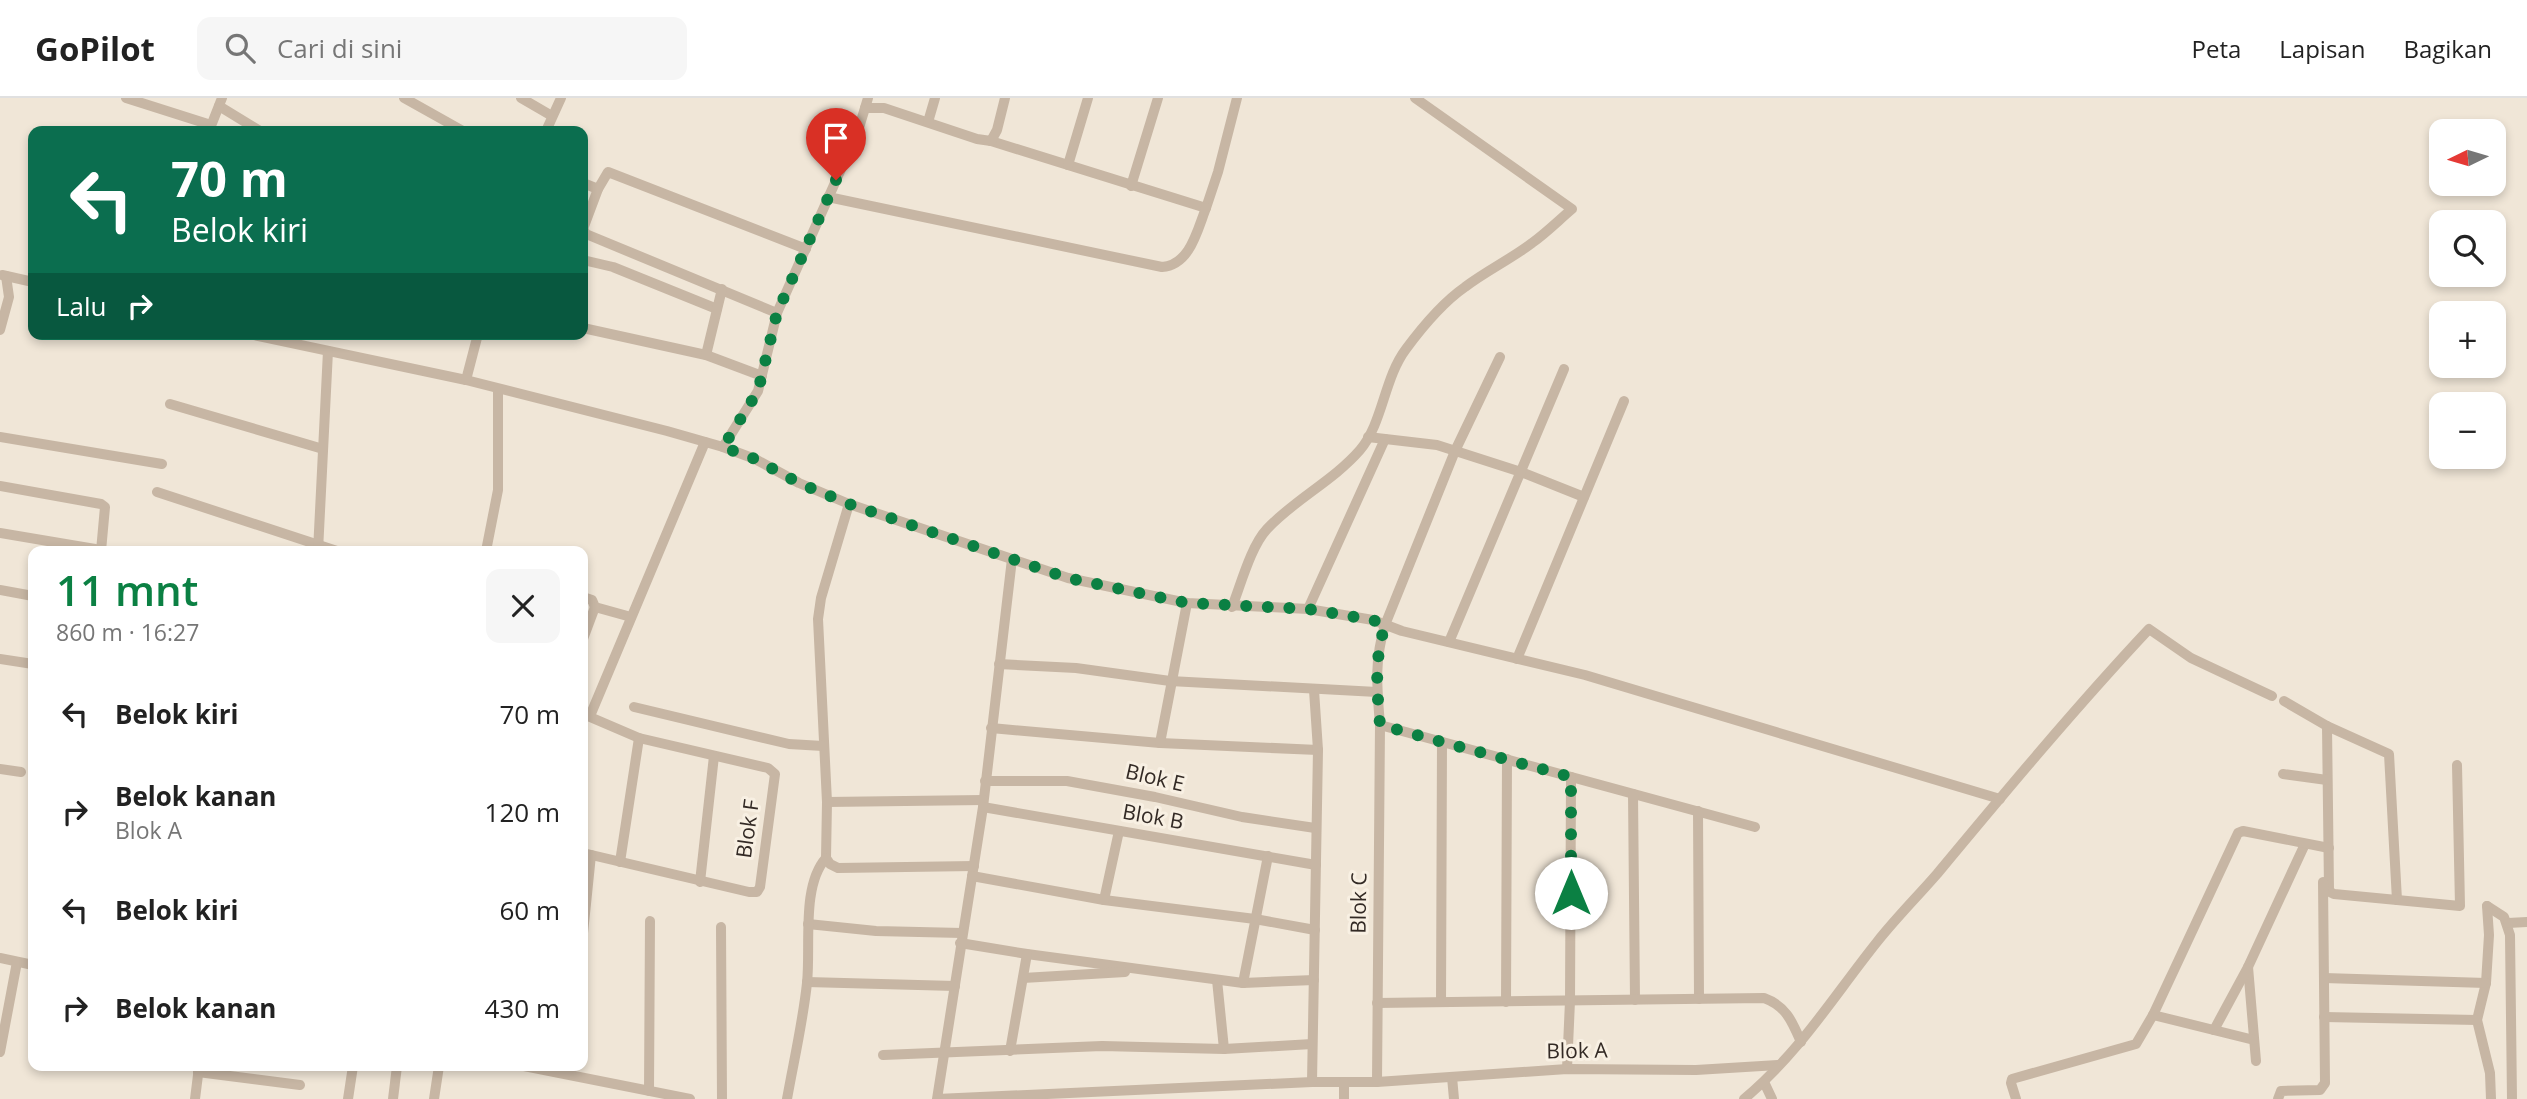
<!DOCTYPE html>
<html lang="id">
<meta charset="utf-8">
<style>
:root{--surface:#fff;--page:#f6f6f6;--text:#222;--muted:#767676;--line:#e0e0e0;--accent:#0b8043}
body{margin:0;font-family:"Open Sans",sans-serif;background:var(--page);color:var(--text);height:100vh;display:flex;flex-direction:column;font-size:26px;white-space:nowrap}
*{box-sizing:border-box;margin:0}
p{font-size:23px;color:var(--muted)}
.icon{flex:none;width:38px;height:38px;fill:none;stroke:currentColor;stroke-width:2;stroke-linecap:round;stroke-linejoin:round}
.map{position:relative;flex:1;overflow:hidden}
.panel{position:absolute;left:28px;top:448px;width:560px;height:525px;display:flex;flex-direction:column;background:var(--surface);border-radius:14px;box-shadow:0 4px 10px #0003}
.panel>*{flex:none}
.guide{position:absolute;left:28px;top:28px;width:560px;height:214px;border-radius:14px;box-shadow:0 4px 10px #0003;background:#0b6e4f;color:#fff;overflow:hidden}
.needle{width:46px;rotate:265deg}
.fabs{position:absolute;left:2429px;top:21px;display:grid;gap:14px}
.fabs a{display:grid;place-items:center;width:77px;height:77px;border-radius:14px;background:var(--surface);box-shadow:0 4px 10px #0003;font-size:35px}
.pin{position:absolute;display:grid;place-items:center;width:60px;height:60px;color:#fff;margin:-72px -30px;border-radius:50% 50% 50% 0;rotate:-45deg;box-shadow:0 0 7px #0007}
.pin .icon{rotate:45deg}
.me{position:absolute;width:77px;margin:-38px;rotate:0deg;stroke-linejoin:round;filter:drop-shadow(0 0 5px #0008)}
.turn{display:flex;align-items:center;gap:24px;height:147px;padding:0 28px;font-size:32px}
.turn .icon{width:91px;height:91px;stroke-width:2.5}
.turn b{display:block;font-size:49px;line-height:60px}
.then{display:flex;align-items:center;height:66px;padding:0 28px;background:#0003;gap:14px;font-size:26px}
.round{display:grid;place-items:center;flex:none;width:74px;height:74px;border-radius:14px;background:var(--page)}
.summary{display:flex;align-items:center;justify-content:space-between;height:119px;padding:0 28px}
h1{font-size:42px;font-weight:600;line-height:52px;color:var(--accent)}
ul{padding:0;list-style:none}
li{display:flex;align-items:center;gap:21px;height:98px;padding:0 28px}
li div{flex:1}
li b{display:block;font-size:26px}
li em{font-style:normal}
header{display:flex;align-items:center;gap:42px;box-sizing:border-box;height:98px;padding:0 35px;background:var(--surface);border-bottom:2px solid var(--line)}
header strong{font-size:33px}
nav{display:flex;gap:38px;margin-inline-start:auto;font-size:24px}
.search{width:490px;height:63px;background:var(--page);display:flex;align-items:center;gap:18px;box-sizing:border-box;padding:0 24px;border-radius:14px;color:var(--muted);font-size:26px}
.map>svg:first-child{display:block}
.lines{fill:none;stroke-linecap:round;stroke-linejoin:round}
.minor{stroke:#c7b6a4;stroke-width:10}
.route{stroke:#0b8043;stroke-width:12;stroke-dasharray:0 21.6}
.labels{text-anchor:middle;stroke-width:6;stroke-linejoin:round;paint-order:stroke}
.street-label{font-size:21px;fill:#332a25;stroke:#f8f0e3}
</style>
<header>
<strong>GoPilot</strong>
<div class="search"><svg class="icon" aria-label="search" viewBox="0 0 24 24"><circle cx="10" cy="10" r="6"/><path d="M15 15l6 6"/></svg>Cari di sini</div>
<nav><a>Peta</a><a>Lapisan</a><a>Bagikan</a></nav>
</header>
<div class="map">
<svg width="2527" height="1001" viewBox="0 0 2527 1001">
<rect width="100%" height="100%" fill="#f0e6d7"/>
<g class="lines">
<g class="minor">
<path d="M126,0L211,27"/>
<path d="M404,0L463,33"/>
<path d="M521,0L552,18"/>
<path d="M219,8L260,33"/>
<path d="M865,10H884L977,41L991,43L1206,110L1218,74L1237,0"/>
<path d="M928,24L935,0"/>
<path d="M209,33L222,0"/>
<path d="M546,33L561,0"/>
<path d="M991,43L997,32L1005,0"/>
<path d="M1068,67L1088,0"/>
<path d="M583,85L598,91"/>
<path d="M1131,88L1158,0"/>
<path d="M828,99L1162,169C1190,167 1197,133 1206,110"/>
<path d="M583,131L598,91L608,74L806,151"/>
<path d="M583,131L586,136L777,215"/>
<path d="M583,162L613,169L717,211"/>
<path d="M2,177L33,184"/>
<path d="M583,230L706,257L762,278"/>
<path d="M0,232L9,199L6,178"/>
<path d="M249,236L466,282L667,333L723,349L755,361L799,385L849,406L1068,480L1187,505L1308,511L1373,522L1402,533L1585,577L2000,701"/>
<path d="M706,257L722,191"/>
<path d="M466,282L478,236"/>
<path d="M170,306L323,351"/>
<path d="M0,339L162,366"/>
<path d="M1368,339L1437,347L1521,374L1584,399"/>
<path d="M723,349L758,293L777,215L858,33L868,0"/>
<path d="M0,388L101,406L105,409L101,453"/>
<path d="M157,394L337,453"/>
<path d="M849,406L821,500L818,521L827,704L826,760L830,766L838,770L974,768"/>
<path d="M0,435L101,452"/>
<path d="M318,453L328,253"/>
<path d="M486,453L498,392V291"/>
<path d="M1012,461L983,709L937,1001L1312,984H1377L1567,971L1696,972L1778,967"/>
<path d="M0,492L33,498"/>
<path d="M583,499L592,502L595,509L631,519"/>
<path d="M1232,509C1241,486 1251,448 1267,431C1295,401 1333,383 1360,352C1383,325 1384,280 1406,251C1423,228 1442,205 1465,189C1486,173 1511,161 1532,145C1546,135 1559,122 1572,111L1415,0"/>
<path d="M1308,511L1385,341"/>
<path d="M583,541L595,509"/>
<path d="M1449,544L1564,271"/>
<path d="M0,561L33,566"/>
<path d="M1517,561L1624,303"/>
<path d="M999,566L1076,570L1170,583L1377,594"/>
<path d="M2284,603L2327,628L2389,656L2397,802"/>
<path d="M634,609L789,646L823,648"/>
<path d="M583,616L639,640L768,670L775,676L760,789L757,794H749L583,755"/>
<path d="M590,618L705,344"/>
<path d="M1380,627L1755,729"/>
<path d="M2327,628L2329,791L2330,794L2334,796L2460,808L2457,667"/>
<path d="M991,630L1160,645L1318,652"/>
<path d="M1160,645L1187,505"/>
<path d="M0,671L21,674"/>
<path d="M2283,676L2327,682"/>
<path d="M985,683H1067L1155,699L1242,719L1315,730"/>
<path d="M1633,696L1635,902"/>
<path d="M827,704L983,702"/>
<path d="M983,709L1316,767"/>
<path d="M1698,713L1699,901"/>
<path d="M620,764L639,640"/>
<path d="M972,778L1104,802L1255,821L1315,832"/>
<path d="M700,784L714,658"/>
<path d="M1104,802L1119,733"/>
<path d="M2487,808L2504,819L2510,837L2512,1001"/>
<path d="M2487,808L2489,837L2486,885L2477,922L2490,975L2491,1001"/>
<path d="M2508,825L2527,824"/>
<path d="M808,826L876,833L962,835"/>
<path d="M721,829L722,1001"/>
<path d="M583,835L591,757"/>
<path d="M960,845L1027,856L1243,885L1314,882"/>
<path d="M0,860L33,867"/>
<path d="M2248,869L2256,963"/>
<path d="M1023,880L1125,874"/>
<path d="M2324,880L2486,885"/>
<path d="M1217,882L1224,951"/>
<path d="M807,884L955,888"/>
<path d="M1243,885L1268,758"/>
<path d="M1441,904L1442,644"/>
<path d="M1506,904L1507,661"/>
<path d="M1377,905L1764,900C1786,908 1792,923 1801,944"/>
<path d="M2153,917L2254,942"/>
<path d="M2324,919L2477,922"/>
<path d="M2214,932L2248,869L2305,746"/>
<path d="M1010,953L1027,856"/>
<path d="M0,954L17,864"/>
<path d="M883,957L1102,948L1224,951L1312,946"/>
<path d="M524,968L690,1001"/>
<path d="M1567,971L1570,903L1571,679"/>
<path d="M198,974L300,987"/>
<path d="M1452,979L1454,1001"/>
<path d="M1312,984L1318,652L1314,592"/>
<path d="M1344,984V1001"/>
<path d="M1377,984L1380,627C1377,590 1374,563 1385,527L1455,353L1500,259"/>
<path d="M1764,984L1772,1001"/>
<path d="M649,993L650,823"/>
<path d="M195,1001L199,969"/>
<path d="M348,1001L353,968"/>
<path d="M393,1001L397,968"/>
<path d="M434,1001L439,968"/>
<path d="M787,1001C794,962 803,923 807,885C811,848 801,788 826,760"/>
<path d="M1744,1001C1800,954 1833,899 1877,844C1896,820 1917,799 1937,776C2006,693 2075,610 2149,531L2191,560L2272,598"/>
<path d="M2016,1001L2011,985L2012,981L2136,946L2153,917L2238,735L2243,733L2329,750"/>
<path d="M2278,1001L2281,993L2320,992L2325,985L2323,784"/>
</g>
</g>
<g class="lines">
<path class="route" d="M836,82L777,215L758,293L723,349L755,361L799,385L849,406L1068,480L1187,505L1308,511L1373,522L1385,527C1374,563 1377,590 1380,627L1571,679V795"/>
</g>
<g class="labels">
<g class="street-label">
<text transform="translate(1155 680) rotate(13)" y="7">Blok E</text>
<text transform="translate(1153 719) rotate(10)" y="7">Blok B</text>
<text transform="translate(748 731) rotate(-82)" y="7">Blok F</text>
<text transform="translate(1359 805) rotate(-89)" y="7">Blok C</text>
<text transform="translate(1577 953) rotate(-1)" y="7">Blok A</text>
</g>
</g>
</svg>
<div class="fabs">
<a><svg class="needle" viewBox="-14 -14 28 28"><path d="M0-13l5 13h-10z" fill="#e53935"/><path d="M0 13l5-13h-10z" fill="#767676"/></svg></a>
<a><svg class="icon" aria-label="search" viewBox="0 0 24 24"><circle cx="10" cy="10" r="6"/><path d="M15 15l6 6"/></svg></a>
<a>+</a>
<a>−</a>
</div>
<div class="pin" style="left:836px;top:82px;background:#d93025"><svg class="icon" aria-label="arrive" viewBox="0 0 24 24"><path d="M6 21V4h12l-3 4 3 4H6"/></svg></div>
<svg class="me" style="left:1571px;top:795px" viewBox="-20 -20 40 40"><circle r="19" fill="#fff"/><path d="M0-13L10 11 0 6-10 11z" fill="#0b8043"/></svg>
<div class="guide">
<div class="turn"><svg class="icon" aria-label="left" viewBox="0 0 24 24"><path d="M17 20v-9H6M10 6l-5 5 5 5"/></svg><div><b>70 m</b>Belok kiri</div></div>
<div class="then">Lalu<svg class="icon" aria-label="right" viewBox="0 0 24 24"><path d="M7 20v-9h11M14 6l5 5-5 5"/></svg></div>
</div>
<section class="panel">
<div class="summary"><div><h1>11 mnt</h1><p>860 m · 16:27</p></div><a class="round"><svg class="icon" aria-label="close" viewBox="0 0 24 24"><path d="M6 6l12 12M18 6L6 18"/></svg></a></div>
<ul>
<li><svg class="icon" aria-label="left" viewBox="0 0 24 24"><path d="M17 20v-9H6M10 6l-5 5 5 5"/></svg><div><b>Belok kiri</b></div><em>70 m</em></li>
<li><svg class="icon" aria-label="right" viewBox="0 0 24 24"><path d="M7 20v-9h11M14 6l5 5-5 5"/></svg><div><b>Belok kanan</b><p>Blok A</p></div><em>120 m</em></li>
<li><svg class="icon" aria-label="left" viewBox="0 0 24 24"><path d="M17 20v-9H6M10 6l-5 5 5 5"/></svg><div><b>Belok kiri</b></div><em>60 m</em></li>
<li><svg class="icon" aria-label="right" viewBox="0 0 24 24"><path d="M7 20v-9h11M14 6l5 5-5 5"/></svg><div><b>Belok kanan</b></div><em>430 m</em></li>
</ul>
</section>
</div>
